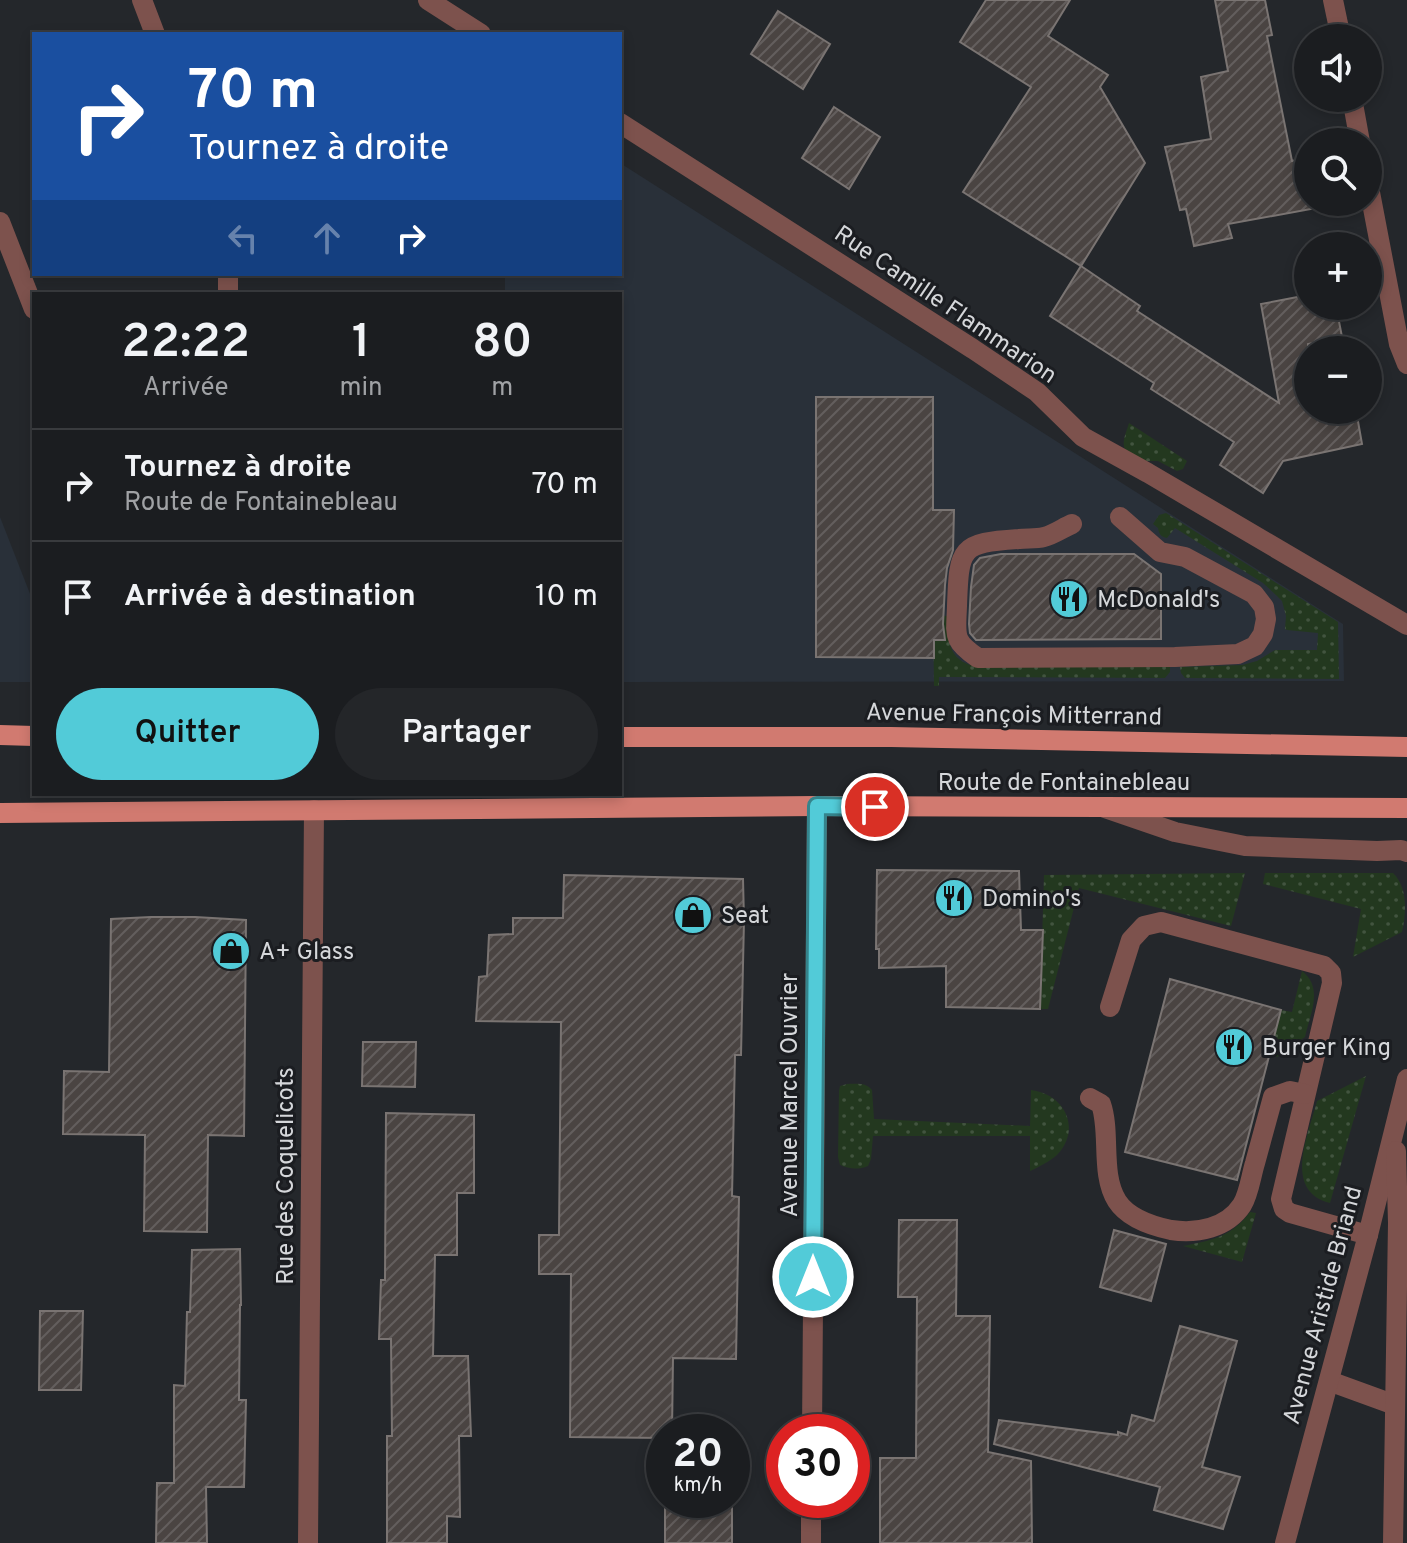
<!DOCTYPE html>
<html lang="fr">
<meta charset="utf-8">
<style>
:root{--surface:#1b1d20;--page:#242629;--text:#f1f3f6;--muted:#a0a2a5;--line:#393b3e;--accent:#52cbd8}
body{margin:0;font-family:Overpass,sans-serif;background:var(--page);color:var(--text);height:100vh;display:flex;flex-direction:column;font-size:30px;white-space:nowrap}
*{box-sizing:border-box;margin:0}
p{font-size:26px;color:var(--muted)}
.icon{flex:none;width:44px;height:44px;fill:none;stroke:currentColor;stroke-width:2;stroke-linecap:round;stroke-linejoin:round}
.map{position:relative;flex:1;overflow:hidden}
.drawer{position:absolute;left:32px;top:292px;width:590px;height:504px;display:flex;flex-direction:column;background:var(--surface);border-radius:0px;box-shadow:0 4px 12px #0003,0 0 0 2px var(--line)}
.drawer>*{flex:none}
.guide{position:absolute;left:32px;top:32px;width:590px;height:244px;border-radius:0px;box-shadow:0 4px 12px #0003,0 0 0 2px var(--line);background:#1a4fa0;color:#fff;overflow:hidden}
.tools{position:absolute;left:1294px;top:24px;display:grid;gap:16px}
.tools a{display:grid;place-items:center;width:88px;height:88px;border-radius:50%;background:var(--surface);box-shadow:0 4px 12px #0003,0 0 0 2px var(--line);font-size:40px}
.speed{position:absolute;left:646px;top:1414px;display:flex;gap:16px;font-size:40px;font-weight:700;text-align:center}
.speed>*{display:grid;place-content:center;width:104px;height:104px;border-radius:50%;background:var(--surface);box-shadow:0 4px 12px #0003,0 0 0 2px var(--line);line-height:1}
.speed small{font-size:20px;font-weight:400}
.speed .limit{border:12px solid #d22;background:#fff;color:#111}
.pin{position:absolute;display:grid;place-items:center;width:68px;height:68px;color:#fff;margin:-34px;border:4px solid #fff;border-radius:50%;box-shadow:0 2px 8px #0007}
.me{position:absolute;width:88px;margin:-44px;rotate:0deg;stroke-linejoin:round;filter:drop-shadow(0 0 6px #0008)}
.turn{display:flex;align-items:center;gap:28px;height:168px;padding:0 24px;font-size:36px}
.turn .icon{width:104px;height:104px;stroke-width:2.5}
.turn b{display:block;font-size:56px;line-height:68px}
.lanes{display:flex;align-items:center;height:76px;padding:0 24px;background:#0003;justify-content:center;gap:40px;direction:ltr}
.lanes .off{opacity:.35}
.eta{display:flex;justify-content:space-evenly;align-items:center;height:136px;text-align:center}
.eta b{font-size:48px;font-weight:600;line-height:56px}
.cta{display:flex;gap:16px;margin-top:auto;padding:16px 24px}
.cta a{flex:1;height:92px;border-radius:48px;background:var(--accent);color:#111;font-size:32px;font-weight:600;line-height:92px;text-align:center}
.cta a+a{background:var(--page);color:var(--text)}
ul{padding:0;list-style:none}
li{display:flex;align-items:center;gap:24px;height:112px;padding:0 24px;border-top:2px solid var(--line)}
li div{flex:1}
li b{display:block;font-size:30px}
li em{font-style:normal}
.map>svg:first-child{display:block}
.built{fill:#293039}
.grass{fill:url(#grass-dots)}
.building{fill:url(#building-hatch);stroke:#7a7472;stroke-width:2}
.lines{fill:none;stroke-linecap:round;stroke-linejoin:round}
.lane{stroke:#7d524d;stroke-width:20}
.street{stroke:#7d524d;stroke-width:20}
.primary{stroke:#d17a70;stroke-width:20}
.route-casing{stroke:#35848c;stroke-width:20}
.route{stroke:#52cbd8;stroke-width:14}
.labels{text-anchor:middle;stroke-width:6;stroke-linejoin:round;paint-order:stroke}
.street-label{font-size:24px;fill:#d5d7da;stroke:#1b1d21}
.poi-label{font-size:24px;fill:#d5d7da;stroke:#1b1d21;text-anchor:start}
</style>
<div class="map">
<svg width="1407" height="1543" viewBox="0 0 1407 1543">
<defs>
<pattern id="grass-dots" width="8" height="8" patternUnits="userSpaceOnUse" patternTransform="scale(2)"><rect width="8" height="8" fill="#23381f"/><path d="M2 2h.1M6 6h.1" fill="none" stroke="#42543f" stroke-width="1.8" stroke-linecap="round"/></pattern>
<pattern id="building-hatch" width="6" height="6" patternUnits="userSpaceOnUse" patternTransform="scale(2)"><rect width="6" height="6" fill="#4a4442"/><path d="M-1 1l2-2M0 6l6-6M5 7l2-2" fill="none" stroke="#635e5d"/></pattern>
</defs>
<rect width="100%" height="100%" fill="#24272b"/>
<g class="built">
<path d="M620,163L1343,624L1344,681L620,682V294H505V274H620Z"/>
<path d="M0,517L34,604V682H0Z"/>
</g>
<g class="grass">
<path d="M1129,423L1187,461L1183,469L1177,471L1158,461H1132C1120,445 1123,442 1129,423Z"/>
<path d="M1166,513L1338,622L1339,679L1185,678L1181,673L1180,667L1242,665L1257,661L1275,650H1317L1318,633L1287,630L1285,629L1286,616L1282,601L1277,596L1263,583L1175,528L1167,538C1161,537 1159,534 1158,528L1153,524L1159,515Z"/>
<path d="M933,615L947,616C948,637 947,657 970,665L1170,666V672L1165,678L939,677V686H934Z"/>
<path d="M1245,873L1231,926L1079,888L1048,1009H1040L1044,875Z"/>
<path d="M1265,873H1393C1407,886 1407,911 1402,932L1353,957L1361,909L1263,884Z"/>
<path d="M1302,971C1324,988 1310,1014 1305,1037L1277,1057L1270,1054L1281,1010L1292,1012Z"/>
<path d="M1366,1076L1330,1203C1282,1191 1309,1133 1317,1101Z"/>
<path d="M847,1084C855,1084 866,1082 872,1090L874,1119L1030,1126L1031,1090C1065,1094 1082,1129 1057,1155C1050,1161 1039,1167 1030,1171V1136H873L871,1159L868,1166C858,1170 849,1169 840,1165L838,1157L839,1091L840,1086Z"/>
<path d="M1250,1212L1256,1213L1242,1262L1183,1246C1213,1240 1231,1237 1250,1212Z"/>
</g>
<g class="building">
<path d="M986,0H1070L1048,36L1108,75L1100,87L1145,163L1081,266L963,192L1031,87L960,42Z"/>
<path d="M1215,0H1265L1272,35L1267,36L1292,161L1302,159L1308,202H1310L1311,209L1228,224L1232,238L1194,246L1186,209L1180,210L1165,147L1211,139L1201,77L1228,71Z"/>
<path d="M778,11L830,44L803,89L751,54Z"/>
<path d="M834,107L880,137L849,189L802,158Z"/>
<path d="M1081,266L1140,306L1137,311L1279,403L1261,304L1308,295V306H1336L1342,337L1308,344V410H1356L1362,444L1283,461L1263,493L1220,465L1234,442L1151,389L1154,383L1050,316Z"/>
<path d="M816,397H933V510H954L953,550L947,568L945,585L943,624L945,640H934V658L816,657Z"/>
<path d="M1001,554H1134L1161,574V639L976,640L970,633L969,624L971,587L974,565L980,558Z"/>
<path d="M877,870L1019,871L1021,930H1043L1040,1009L946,1007V966L879,968V949H876Z"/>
<path d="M564,875L743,879L744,920L741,1055H735L732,1196L739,1197L736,1359L673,1358L672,1432H664V1438L570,1437L571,1274H539V1235H559L561,1022L476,1021L479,977L487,976L489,935L513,934V918H563Z"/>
<path d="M151,917H195L246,920L244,1136L208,1135L207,1232L144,1231L145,1135L63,1134L64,1071L109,1072L111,919Z"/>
<path d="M1170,979L1281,1010L1237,1180L1125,1152Z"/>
<path d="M363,1042H416L415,1087L362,1086Z"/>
<path d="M386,1113L474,1115V1193H457V1255H435L433,1356H468L471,1436H459L460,1517L447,1516V1543H387V1436H392L391,1339H379L381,1280H385Z"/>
<path d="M899,1220H957L956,1316H990L988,1452L1031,1461L1032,1543H880V1458H916L917,1297H898Z"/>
<path d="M1114,1230L1166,1244L1151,1301L1100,1287Z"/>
<path d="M240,1249L241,1305H240L239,1400H246L244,1487H206L207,1543H156L157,1483H174V1385L185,1386L187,1312H190L192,1250Z"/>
<path d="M40,1311H83L81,1390H39Z"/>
<path d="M1180,1326L1237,1341L1202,1467L1240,1477L1223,1529L1154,1510L1160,1487L994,1444L999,1420L1118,1435V1432L1127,1435L1132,1415L1154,1421Z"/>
<rect x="665" y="1500" width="67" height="43"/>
</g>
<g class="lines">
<g class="lane">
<path d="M142,0L155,34"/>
<path d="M0,222L34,309"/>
<path d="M228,294V274"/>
<path d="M1072,524C1063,528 1053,535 1044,537C1036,539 1027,538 1019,539C960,543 959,547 957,606C956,636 952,640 978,658L1175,657L1238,654L1255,646L1263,634L1266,619L1264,607L1254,594L1185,557L1160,552L1120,517"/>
<path d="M1110,1007L1131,940L1144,926L1161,922L1324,966L1331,973L1332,983L1281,1199L1284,1209L1290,1213L1368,1235"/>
<path d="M1090,1098L1101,1104C1111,1133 1100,1174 1117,1201C1128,1218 1152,1226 1171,1230C1197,1234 1227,1228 1242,1205C1249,1194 1251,1176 1255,1163C1261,1141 1267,1119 1273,1097L1290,1091L1305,1094"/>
</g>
<g class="street">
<path d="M428,0L481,34"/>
<path d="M1333,0L1341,38"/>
<path d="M1352,98L1360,142"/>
<path d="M620,123L973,349L1037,392L1083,437L1148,473L1407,625"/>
<path d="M1368,182L1399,344L1407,364"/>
<path d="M1105,808L1175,832L1245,846L1377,851L1401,850L1407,852"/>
<path d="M1329,1381L1395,1405"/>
<path d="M812,1432L817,806"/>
<path d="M308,1543L314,810"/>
<path d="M811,1543V1500"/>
<path d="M1285,1543L1368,1235L1407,1079"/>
<path d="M1393,1543L1398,1223L1396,1151"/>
</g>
<g class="primary">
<path d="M0,735L34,736"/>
<path d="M620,737H891L1407,747"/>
<path d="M0,813L817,806L1407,808"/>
</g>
</g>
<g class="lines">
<defs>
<path id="route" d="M813,1277L817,806L875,807"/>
</defs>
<use href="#route" class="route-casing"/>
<use href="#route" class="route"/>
</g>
<defs>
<symbol id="restaurant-disc" viewBox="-11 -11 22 22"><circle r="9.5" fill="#52cbd8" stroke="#1b1d21"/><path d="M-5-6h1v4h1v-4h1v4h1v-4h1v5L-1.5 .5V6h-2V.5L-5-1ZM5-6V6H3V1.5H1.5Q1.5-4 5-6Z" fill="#111"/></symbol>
<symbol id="shop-disc" viewBox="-11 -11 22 22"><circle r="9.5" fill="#52cbd8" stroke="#1b1d21"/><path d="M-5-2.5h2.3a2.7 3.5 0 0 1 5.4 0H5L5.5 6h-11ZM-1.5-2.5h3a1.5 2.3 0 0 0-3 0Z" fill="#111"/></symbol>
</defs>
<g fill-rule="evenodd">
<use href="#restaurant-disc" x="1047" y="577" width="44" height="44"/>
<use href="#restaurant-disc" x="932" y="876" width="44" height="44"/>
<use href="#shop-disc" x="671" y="893" width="44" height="44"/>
<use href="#shop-disc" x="209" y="929" width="44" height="44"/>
<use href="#restaurant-disc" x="1212" y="1025" width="44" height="44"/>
</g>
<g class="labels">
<g class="street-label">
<text transform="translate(946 304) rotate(34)" y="8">Rue Camille Flammarion</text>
<text transform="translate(1014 714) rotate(1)" y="8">Avenue François Mitterrand</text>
<text x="1064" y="790">Route de Fontainebleau</text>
<text transform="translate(789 1095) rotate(-90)" y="8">Avenue Marcel Ouvrier</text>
<text transform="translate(285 1176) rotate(-90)" y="8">Rue des Coquelicots</text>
<text transform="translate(1322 1305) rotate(-75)" y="8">Avenue Aristide Briand</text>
</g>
<g class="poi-label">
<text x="1097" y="607">McDonald's</text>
<text x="982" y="906">Domino's</text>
<text x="721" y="923">Seat</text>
<text x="259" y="959">A+ Glass</text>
<text x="1262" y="1055">Burger King</text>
</g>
</g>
</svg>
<div class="tools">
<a><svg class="icon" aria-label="sound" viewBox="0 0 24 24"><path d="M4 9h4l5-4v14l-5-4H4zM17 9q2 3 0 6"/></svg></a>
<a><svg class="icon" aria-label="search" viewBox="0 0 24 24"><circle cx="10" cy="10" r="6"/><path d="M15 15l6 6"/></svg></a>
<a>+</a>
<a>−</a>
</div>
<div class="speed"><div>20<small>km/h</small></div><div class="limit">30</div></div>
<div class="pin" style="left:875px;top:807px;background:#d93025"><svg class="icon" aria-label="arrive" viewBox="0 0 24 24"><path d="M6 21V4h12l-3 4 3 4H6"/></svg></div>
<svg class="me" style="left:813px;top:1277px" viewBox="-20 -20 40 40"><circle r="17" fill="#52cbd8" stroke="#fff" stroke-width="3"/><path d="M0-11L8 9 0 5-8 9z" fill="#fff"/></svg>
<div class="guide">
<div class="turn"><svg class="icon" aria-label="right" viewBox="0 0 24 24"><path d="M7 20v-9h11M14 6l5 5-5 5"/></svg><div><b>70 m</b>Tournez à droite</div></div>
<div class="lanes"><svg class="icon off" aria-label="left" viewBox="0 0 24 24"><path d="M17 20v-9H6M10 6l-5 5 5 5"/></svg><svg class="icon off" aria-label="ahead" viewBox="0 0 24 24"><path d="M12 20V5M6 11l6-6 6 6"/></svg><svg class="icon" aria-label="right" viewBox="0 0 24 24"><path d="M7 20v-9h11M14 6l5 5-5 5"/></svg></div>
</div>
<section class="drawer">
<div class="eta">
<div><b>22:22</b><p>Arrivée</p></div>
<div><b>1</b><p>min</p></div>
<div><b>80</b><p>m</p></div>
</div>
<ul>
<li><svg class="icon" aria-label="right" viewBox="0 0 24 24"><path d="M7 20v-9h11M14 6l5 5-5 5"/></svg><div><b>Tournez à droite</b><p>Route de Fontainebleau</p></div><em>70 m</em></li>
<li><svg class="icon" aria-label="arrive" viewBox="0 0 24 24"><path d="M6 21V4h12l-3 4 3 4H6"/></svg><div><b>Arrivée à destination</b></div><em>10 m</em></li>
</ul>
<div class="cta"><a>Quitter</a><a>Partager</a></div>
</section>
</div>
